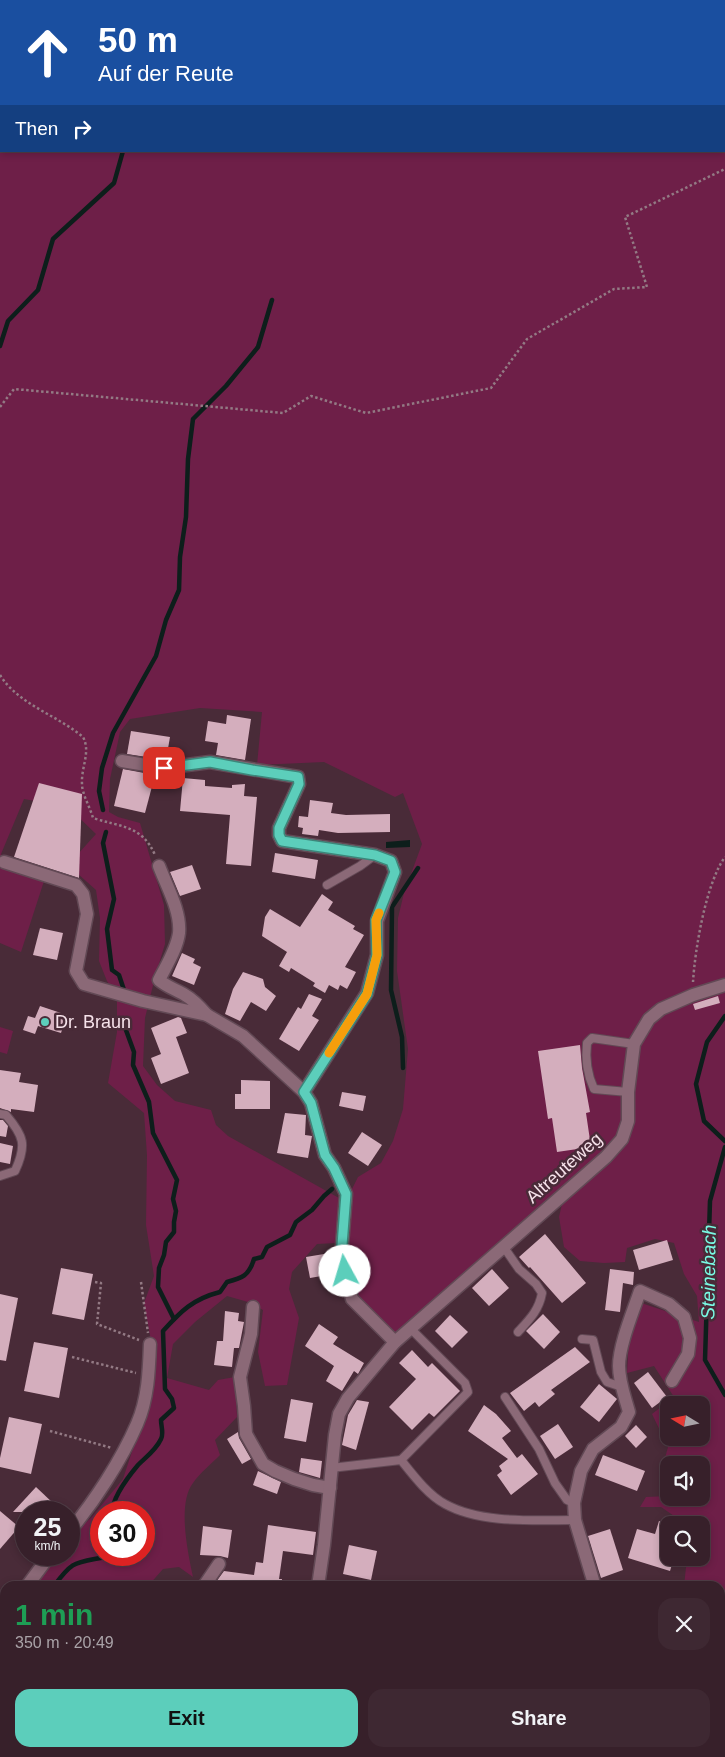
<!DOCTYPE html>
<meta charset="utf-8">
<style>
:root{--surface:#37202a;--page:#3e2832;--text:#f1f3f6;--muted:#aaa3a8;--line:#513e47;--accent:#5ccebb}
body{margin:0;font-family:Helvetica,sans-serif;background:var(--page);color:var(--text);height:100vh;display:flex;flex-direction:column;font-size:19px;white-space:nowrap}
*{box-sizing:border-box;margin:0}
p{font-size:16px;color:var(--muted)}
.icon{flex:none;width:28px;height:28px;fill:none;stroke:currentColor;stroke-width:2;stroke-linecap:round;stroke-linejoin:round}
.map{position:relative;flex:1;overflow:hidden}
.drawer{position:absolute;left:0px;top:1581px;width:725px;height:176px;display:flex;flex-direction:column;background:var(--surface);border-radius:15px 15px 0 0;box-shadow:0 2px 8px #0003,0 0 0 1px var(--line)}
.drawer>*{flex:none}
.guide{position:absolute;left:0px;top:0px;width:725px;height:152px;box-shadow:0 2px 8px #0003,0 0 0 1px var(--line);background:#1a4fa0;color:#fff;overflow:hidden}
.needle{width:32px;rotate:280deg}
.tools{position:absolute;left:660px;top:1396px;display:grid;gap:10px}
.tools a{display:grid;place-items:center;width:50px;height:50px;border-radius:10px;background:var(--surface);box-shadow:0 2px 8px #0003,0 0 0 1px var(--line);font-size:25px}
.speed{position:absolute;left:15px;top:1501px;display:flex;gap:10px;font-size:25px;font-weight:700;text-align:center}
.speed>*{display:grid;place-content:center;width:65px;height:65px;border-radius:50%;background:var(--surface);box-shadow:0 2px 8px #0003,0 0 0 1px var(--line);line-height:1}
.speed small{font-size:12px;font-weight:400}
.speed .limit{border:8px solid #d22;background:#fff;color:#111}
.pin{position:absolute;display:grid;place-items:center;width:42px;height:42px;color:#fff;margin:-21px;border-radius:10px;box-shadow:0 2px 8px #0006}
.me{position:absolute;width:55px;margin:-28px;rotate:354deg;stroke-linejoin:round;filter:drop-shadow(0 0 4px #0008)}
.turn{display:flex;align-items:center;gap:18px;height:105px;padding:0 15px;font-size:22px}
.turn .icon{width:65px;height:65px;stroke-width:2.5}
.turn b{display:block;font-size:35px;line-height:42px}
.then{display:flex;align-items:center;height:48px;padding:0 15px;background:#0003;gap:10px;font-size:19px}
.round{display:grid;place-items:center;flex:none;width:52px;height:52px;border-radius:15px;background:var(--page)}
.overview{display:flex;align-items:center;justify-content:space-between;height:85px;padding:0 15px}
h1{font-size:30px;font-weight:800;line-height:38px;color:#1e9e55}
.cta{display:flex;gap:10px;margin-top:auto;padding:10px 15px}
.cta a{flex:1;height:58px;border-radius:15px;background:var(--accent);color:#111;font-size:20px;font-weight:800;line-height:58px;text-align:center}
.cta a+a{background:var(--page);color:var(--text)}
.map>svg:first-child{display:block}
.green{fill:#6e1f48;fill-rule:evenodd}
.water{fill:#0d1e1b}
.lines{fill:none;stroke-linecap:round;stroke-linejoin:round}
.stream{stroke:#0d1e1b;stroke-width:4.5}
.building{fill:#d4aebd}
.service-casing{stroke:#624955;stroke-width:10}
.minor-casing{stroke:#624955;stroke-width:15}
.path{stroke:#937a84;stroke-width:2.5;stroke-dasharray:2.5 2.5;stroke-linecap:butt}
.service{stroke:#8b6977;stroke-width:8}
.minor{stroke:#8b6977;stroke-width:12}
.route-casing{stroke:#3c867a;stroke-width:12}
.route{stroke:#5ccebb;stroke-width:9}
.slow{stroke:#f59e0b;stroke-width:9}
.poi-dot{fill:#5ccebb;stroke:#492b38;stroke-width:2}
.labels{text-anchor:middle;stroke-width:5;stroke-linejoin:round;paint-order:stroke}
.poi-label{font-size:18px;fill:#f6e2ea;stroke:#492b38;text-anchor:start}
.street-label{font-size:18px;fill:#f6e2ea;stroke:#492b38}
.water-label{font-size:19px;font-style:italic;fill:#79fae4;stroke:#492b38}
</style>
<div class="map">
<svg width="725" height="1757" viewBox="0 0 725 1757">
<rect width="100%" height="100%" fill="#492b38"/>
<g class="green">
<path d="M0,0H725V1757H611L612,1752H720V1586H684L687,1558H701V1525H681L680,1520L661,1507H640L646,1497L668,1496L669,1494V1498H701V1465H669V1474L664,1462L668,1447L652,1414L674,1397L654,1366L627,1373L629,1337L641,1303L699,1322L697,1296L684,1274L674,1243L655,1239L627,1248L625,1262L604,1263L580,1261L564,1247L559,1217L562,1204L559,1200L395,1334L359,1298L346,1242L351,1191L358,1177L381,1163L393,1141L403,1109L408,1049L397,971L398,918L404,893L422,844L403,793L395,797L324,762L257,765L262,712L200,708L130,719L120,732L110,779L109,812L118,817L140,823L164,905L165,944L155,977L145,1018L143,1066L157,1085L175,1101L211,1110L216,1125L228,1136L339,1198L337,1243L317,1244L292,1272L289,1289L299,1318L287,1385L265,1386L258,1352L263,1310L248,1302L227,1296L195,1322L173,1344L167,1378L209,1390L218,1380L235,1377L237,1417L215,1440L220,1455C211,1464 200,1473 193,1483C177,1504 188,1553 193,1577L179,1567L163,1569L148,1586H31L47,1555H69V1537L91,1518L123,1479L143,1418L153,1351L144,1303L154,1276L146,1225L147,1155L144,1113L108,1083L117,1032V997L107,981L99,961L100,918L96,890L68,865L96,834L68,807L24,799L1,854L9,867L44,881L21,952L0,943ZM1,1H724V151H1ZM669,1405H701V1438H669ZM101,1512H144V1555H101Z"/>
<path d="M0,1027L13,1031L7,1054L0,1052Z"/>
</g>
<path class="water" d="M410,840V847L386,848V842Z"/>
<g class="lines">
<g class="stream">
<path d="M125,0L126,1"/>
<path d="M313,1L317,0"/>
<path d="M0,346L8,321L38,290L53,239L114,183L123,151"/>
<path d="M103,810L99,791L102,768L113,733L156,656L166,620L179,590L180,557L186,517L188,459L193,419L226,386L258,347L272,300"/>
<path d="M106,832L103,843L114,899L107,929L112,970L119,975L124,990"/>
<path d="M725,1016L707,1042L696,1084L704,1121L725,1141"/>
<path d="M123,1022L134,1052L133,1065L149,1102L153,1133L177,1180L173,1199L176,1211L174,1222V1232L166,1242L164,1255L159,1268L158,1287L174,1319"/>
<path d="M403,1068L402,1037L391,990L392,907L418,868"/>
<path d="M725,1147L710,1201L705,1360L725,1395"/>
<path d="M112,1512C113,1497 128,1477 138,1465C146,1457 156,1450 161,1439C164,1434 161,1426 161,1420L174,1408L172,1399L165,1389L163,1331C181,1311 193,1299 220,1292L227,1282C242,1278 249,1276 254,1259L262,1257L267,1247L290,1235L296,1222L312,1210L324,1196L332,1189"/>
<path d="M54,1586C73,1560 75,1563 105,1557L106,1555"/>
<path d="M720,1726L725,1722"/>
<path d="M679,1757L686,1752"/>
</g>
</g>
<g class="building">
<path d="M227,715L251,719L245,760L216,755L218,743L205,741L208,721L226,724Z"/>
<path d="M131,731L170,737L166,760L127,754Z"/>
<path d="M123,769L155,775L145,813L114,806Z"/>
<path d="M183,778L205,780V786L232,788V785L245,784L244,796L257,797L251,866L226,864L230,815L180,811Z"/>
<path d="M39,783L82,794L79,878L14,857Z"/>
<path d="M310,800L333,803L331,813L346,815L390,814V832L338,833L319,830L318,836L302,834L303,828L298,827L299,816L308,817Z"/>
<path d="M275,853L318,860L315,879L272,872Z"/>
<path d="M192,865L201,889L180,896L170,872Z"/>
<path d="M322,894L333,902L328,910L355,926L353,929L364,935L345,967L356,972L347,989L340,985L338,990L329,985L325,993L313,986L315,983L291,968L289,972L279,966L287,952L262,936L265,917L270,909L300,927Z"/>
<path d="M40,928L63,933L57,960L33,955Z"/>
<path d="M182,953L195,959L193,963L201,967L194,985L172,976Z"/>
<path d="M243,972L263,979L265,987L276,996L266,1011L251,1002L240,1021L225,1014L233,989Z"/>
<path d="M309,994L322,999L312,1016L319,1020L299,1051L279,1039L298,1007L301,1009Z"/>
<path d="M718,996L720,1003L695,1010L693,1004Z"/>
<path d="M40,1006L67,1015L61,1033L38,1026L35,1034L23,1030L28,1016L35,1018Z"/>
<path d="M178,1017L181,1018L187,1033L176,1037L189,1073L161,1084L151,1058L161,1054L151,1028Z"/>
<path d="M580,1045L582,1068L590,1112L586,1113L591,1147L557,1152L552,1118L548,1119L538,1051Z"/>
<path d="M0,1070L21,1073L19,1082L38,1085L34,1112L11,1109V1112L0,1108Z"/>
<path d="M241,1080L270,1081V1109H235V1094H241Z"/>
<path d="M342,1092L366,1096L363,1111L339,1106Z"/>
<path d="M285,1113L306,1115L305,1135L312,1136L308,1158L277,1153Z"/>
<path d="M0,1120H3L8,1126L6,1137L0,1136Z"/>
<path d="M362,1132L382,1145L368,1166L348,1153Z"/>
<path d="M0,1143L13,1146L10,1164L0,1162Z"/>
<path d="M545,1234L586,1283L562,1303L530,1267L529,1268L519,1257Z"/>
<path d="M667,1240L673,1260L639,1270L633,1250Z"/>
<path d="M330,1253L333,1274L310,1278L306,1257Z"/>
<path d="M61,1268L93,1274L84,1320L52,1314Z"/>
<path d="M492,1269L509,1288L489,1306L472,1288Z"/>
<path d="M610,1269L634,1272L633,1285L623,1283L620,1312L605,1310Z"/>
<path d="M0,1294L18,1298L6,1361L0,1360Z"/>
<path d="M225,1311L239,1313L238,1321L244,1322L239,1348H234L232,1367L214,1365L217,1341H223Z"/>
<path d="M543,1314L560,1332L544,1349L526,1331Z"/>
<path d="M450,1315L468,1332L452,1348L435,1331Z"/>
<path d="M319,1324L338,1337L333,1344L364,1363L358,1374L354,1371L342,1391L326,1381L334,1366L305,1346Z"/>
<path d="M34,1342L68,1348L59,1398L24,1391Z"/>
<path d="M575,1347L590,1362L551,1390L555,1394L539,1407L535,1402L524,1411L510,1393Z"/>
<path d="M412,1350L428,1367L432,1363L460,1391L434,1417L429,1413L412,1430L389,1407L416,1379L399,1363Z"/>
<path d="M648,1372L667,1397L652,1408L634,1383Z"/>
<path d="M599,1384L617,1399L599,1422L580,1407Z"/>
<path d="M291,1399L313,1403L306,1442L284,1438Z"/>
<path d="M357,1400L369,1402L356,1450L342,1445L348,1415Z"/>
<path d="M484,1405L496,1414L511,1431L502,1438L517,1458L522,1454L538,1474L511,1495L497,1475L502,1471L499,1466L508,1459L468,1431Z"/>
<path d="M9,1417L42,1424L31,1474L0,1467V1458Z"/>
<path d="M558,1424L573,1447L555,1459L540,1436Z"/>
<path d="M636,1425L647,1437L636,1448L625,1436Z"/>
<path d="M238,1432L239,1438L251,1459L242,1464L227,1439Z"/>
<path d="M603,1455L645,1471L637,1491L595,1475Z"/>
<path d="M301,1458L322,1461L320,1478L299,1472Z"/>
<path d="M258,1471L281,1482L277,1494L253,1485Z"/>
<path d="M36,1487L54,1504L47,1512H13Z"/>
<path d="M0,1511L19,1527L0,1549Z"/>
<path d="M659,1521L669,1525V1558H674L670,1571L628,1558L637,1529L655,1534Z"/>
<path d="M268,1525L316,1532L313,1555L283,1551L279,1579H282L281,1586H216V1582L224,1571L254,1575L256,1562L263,1563Z"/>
<path d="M203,1526L232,1530L228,1558L220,1556L200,1555Z"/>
<path d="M610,1529L623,1570L601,1578L588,1536Z"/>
<path d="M349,1545L377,1551L371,1580L343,1574Z"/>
</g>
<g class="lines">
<defs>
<g id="service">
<path d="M327,885L360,866L375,855"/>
<path d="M628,1092L594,1089C587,1074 585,1060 587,1043L592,1038L634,1044"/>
<path d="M0,1114L6,1115C24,1136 27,1145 15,1171L0,1176"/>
<path d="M503,1246L519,1269L536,1284L542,1293C539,1310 530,1319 518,1332"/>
<path d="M582,1339L593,1340L601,1372L607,1382L622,1387"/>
<path d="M505,1397L539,1449L555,1483L567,1500L574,1503"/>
<path d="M401,1460L468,1392L465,1383L410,1328"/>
<path d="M331,1468L401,1460C413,1475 428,1495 445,1504C481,1524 535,1520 575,1520"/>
</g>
<g id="minor">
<path d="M122,761L164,768L210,762L298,777L299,784L279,828V835L282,841L375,855L391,861L395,872L377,921V955L367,993L304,1092"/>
<path d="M4,862L76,885L83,894L87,914L76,971L84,984L143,1001L207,1015L243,1036L304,1092L311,1103L325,1155L334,1168L346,1194L342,1245L345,1271L352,1299L395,1342"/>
<path d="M159,866C167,887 181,911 179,933C177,949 166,966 159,980C167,987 177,990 185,995C194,1000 200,1007 207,1015"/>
<path d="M253,1307L251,1334L240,1377L244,1406L246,1434L263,1464L275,1471L294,1479L313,1485L330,1488"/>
<path d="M69,1532C94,1502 121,1461 137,1424C148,1399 149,1371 150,1344"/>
<path d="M27,1586L50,1555"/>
<path d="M204,1586L219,1564"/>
<path d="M318,1586L324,1545L335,1435L339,1414L348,1398L395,1342L606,1157L622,1139L628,1121V1092L634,1044L649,1019L661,1009L693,995L725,985"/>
<path d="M592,1586L593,1580L575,1520L574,1503L581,1471L593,1449L621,1427L629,1412C625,1397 619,1382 619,1366C619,1345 633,1312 640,1291L669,1304L684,1317L690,1338L688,1354L672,1381"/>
<path d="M0,1626L5,1619"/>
<path d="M0,1698L5,1692"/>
<path d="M88,1752L95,1757"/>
<path d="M349,1752L359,1757"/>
<path d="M535,1757L536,1752"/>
</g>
</defs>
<use href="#service" class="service-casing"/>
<use href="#minor" class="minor-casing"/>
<g class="path">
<path d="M0,407L14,389L283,413L311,396L366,413L491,388L527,339L614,289L647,287L625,217L725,169"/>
<path d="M0,675C19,705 57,715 83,737C91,752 81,767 82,784C82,794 90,807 93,818C120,827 142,825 155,855"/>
<path d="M693,982C695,949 706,883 725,857"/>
<path d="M95,1282L101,1283L97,1324L139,1340"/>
<path d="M141,1282L148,1333"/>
<path d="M72,1357L136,1373"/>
<path d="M50,1431L112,1448"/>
</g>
<use href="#service" class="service"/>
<use href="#minor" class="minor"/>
</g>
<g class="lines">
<defs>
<path id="route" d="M164,768L210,762L252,770L298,777L299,784L279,828V835L282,841L375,855L391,861L395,872L376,920L377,955L367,994L304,1092L311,1103L325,1155L334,1168L346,1194L342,1245L345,1271"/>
</defs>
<use href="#route" class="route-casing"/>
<use href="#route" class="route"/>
<path class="slow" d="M329,1053L367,994L377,955L376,920L379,913"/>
</g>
<circle class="poi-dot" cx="45" cy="1022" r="5"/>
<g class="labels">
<g class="poi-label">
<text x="55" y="1028">Dr. Braun</text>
</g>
<g class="street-label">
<text transform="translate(564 1168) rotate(-42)" y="6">Altreuteweg</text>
</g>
<g class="water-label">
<text transform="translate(708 1272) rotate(-89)" y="7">Steinebach</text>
</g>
</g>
</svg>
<div class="tools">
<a><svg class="needle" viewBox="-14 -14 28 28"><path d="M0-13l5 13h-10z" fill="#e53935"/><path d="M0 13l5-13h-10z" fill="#aaa3a8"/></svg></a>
<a><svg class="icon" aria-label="sound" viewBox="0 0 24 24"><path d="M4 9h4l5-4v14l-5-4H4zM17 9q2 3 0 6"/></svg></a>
<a><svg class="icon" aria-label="search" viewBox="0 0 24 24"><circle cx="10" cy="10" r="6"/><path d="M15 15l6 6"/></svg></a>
</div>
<div class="speed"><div>25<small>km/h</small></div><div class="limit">30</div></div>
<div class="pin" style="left:164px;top:768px;background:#d93025"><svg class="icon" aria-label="arrive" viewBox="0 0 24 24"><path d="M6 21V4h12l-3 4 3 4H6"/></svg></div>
<svg class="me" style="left:345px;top:1271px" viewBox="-20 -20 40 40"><circle r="19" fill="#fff"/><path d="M0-13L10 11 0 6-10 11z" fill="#5ccebb"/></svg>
<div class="guide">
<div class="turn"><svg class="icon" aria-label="ahead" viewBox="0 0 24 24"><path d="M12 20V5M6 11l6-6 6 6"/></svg><div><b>50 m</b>Auf der Reute</div></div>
<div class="then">Then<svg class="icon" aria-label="right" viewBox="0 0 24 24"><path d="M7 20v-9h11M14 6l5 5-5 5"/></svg></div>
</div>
<section class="drawer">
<div class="overview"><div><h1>1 min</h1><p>350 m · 20:49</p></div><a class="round"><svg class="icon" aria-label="close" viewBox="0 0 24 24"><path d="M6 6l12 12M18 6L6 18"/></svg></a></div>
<div class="cta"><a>Exit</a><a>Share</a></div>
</section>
</div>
